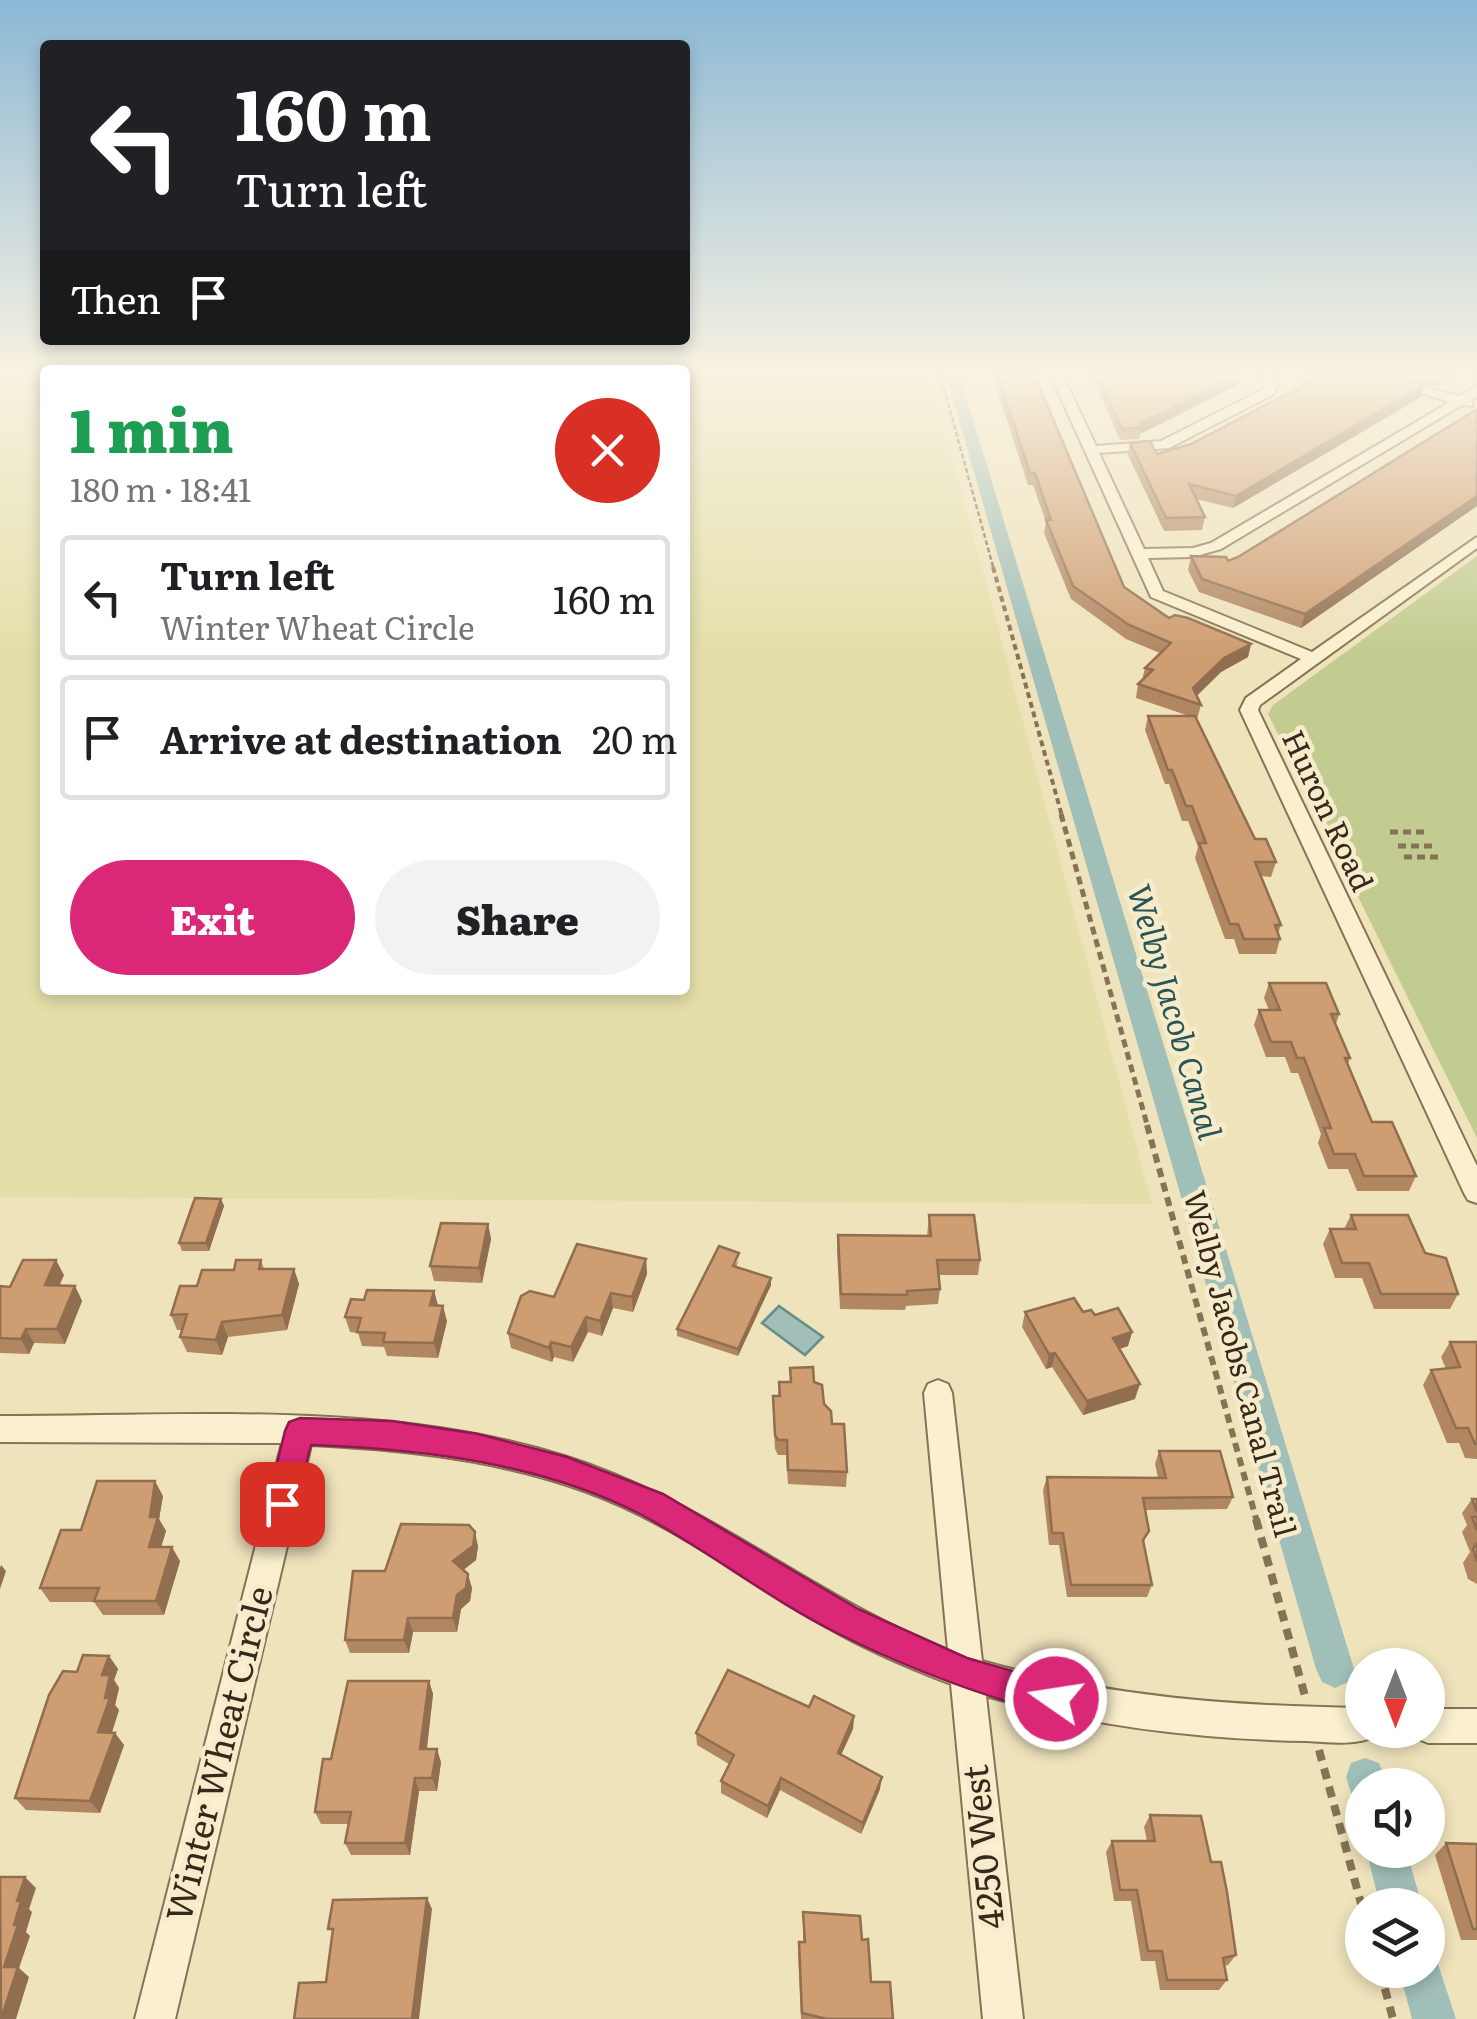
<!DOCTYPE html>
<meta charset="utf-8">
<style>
:root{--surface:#fff;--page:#f2f2f2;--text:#202124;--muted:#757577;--line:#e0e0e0;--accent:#db2777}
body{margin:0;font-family:Literata,serif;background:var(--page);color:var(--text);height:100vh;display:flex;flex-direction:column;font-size:38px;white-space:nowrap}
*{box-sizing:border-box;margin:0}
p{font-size:32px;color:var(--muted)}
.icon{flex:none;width:55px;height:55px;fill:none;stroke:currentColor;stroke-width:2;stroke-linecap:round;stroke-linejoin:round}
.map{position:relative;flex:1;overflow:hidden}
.drawer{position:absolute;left:40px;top:365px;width:650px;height:630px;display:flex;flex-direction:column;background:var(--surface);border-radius:10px;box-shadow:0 5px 15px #0003}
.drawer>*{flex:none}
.guide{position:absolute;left:40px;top:40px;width:650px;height:305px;border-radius:10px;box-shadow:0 5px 15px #0003;background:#202124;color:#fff;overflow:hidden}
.needle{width:65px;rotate:180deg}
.buttons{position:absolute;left:1345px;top:1648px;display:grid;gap:20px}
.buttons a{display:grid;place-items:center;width:100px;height:100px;border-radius:50%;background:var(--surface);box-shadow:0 5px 15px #0003;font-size:50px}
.pin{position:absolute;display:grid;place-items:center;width:85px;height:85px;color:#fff;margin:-42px;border-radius:20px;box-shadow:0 5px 15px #0006}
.me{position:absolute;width:110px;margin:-55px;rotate:283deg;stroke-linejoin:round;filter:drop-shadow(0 0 8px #0008)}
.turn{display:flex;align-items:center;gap:35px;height:210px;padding:0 30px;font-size:45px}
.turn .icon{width:130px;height:130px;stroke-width:2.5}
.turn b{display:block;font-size:70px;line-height:85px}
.then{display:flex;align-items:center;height:95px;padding:0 30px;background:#0003;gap:20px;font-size:38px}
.round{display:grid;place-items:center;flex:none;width:105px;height:105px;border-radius:52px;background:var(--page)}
.overview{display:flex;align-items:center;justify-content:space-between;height:170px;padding:0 30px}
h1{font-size:60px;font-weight:800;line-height:75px;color:#1e9e55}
.button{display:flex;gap:20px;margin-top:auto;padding:20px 30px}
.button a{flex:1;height:115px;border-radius:60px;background:var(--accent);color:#fff;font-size:40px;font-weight:800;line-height:115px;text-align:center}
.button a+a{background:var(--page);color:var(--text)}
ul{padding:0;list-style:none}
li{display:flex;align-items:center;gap:30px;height:125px;margin:0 20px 15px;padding:0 10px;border:5px solid var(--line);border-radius:10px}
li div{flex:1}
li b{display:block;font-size:38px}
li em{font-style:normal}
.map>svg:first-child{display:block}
.farmland{fill:#e4dfa9}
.green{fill:#c2cc90}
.water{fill:#a0bfb8;stroke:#688d86;stroke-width:2.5}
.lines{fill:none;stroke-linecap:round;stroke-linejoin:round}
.canal{fill:#a0bfb8;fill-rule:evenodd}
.street-casing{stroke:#867355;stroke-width:4}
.path-far4{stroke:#867355;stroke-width:2.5;stroke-dasharray:5 2.5;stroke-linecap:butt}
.path-far3{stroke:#867355;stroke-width:4;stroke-dasharray:6 4;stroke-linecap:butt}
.path-far2{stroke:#867355;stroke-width:5;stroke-dasharray:8 5;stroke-linecap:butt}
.path-far1{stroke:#867355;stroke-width:6;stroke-dasharray:9 6;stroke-linecap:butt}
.path{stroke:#867355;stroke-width:8;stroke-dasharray:11 8;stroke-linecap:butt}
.street{fill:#faf0cf;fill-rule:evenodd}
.wall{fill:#b18761}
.shaded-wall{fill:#906e4f}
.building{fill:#ce9d71;stroke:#906e4f;stroke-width:2.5}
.route{fill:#db2777;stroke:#8e194d;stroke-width:2.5}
.labels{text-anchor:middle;stroke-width:9;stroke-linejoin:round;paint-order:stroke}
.street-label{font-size:30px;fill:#35291b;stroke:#f6eccc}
.water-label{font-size:32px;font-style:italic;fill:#295555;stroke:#f6eccc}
.near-street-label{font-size:35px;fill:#35291b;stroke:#f6eccc}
</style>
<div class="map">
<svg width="1477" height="2019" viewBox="0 0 1477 2019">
<rect width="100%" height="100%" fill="#efe3bc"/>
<path class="farmland" d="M0,374H45V990H685V374H930L1152,1204L0,1197Z"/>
<path class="green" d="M1477,556V1138L1268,714L1273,705Z"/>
<path class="water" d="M779,1306L823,1337L805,1355L762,1323Z"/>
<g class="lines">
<g class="canal">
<path d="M946,374H959L1354,1669L1348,1682L1335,1688L1322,1682L1316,1669Z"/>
<path d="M1365,1758L1379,1763L1387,1785H1362V1803L1353,1799L1346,1777L1351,1763Z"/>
<path d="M1366,1850H1406L1422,1905H1380Z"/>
<path d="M1428,1952L1435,1955L1456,2019H1412L1399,1970H1428Z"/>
</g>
<defs>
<g id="street">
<path d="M1050,374H1062L1096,446L1161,441L1264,389L1266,382L1260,374H1272L1278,382L1274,394L1169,448L1099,453L1144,549L1193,548L1211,543L1450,402L1358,374H1376L1459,396L1477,387V396L1471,400L1473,406L1462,405L1221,549L1193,557L1148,558L1163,591L1312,652L1477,537V548L1260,705L1258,710L1477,1166V1203L1468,1200L1464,1193L1240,710L1246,698L1301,659L1151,597Z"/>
<path d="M938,1380L948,1384L952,1393L982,1661C1107,1697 1233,1706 1362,1708V1730H1377L1374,1737C1353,1746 1328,1742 1306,1741C1197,1739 1090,1726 986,1696L1023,2019H983L951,1684C909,1668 866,1650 827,1627C759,1588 695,1540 623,1507C527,1463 417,1450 311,1445L175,2019H135L282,1443L0,1442V1416C198,1416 427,1397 614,1474C731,1522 830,1604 948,1650L924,1393L928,1384Z"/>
<path d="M1428,1709H1477V1743H1428L1416,1738L1413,1730H1428Z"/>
</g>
</defs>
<use href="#street" class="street-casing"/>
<path class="path-far4" d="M940,374L994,570"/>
<path class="path-far3" d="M993,567L1062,816"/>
<g class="path-far2">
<path d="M1061,814L1148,1128"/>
<path d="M1390,832H1425"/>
<path d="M1398,846H1433"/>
<path d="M1404,857H1440"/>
</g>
<path class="path-far1" d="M1147,1125L1257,1522"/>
<g class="path">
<path d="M1256,1519L1305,1696"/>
<path d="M1319,1750L1362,1907"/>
<path d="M1380,1970L1393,2019"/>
</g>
<use href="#street" class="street"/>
</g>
<g class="wall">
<path d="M992,374H1034L1124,587L1169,618L1251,644L1248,657L1221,672L1197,696L1201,705L1197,719H1196L1255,839L1276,862L1271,877L1261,876L1281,925L1278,933L1280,939L1276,954H1239L1234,939H1225L1195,858L1198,847L1188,821H1182L1169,784H1165L1145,730L1148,716H1189L1136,698L1138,684L1142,680L1145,668L1160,653L1126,639L1071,599L1044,533L1046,522L1033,485H1028Z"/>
<path d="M1091,374H1240L1238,385L1140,434V439L1120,440Z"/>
<path d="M1299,374H1384L1424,385L1421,397L1233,508L1196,499L1205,517L1202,530L1164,531L1128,455L1130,443L1157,454L1191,444L1304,385Z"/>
<path d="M1389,374H1453L1451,379L1438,387Z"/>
<path d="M1477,409V506L1301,628L1199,592L1188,570L1191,556L1228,561L1238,557Z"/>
<path d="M1269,983L1339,1014L1336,1024L1350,1058L1348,1064L1372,1122L1416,1176L1409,1191H1357L1348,1169H1328L1318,1143L1321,1134L1298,1073H1291L1285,1057H1266L1254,1025L1259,1010H1269L1264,998Z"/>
<path d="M221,1199L224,1206L209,1251H182L179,1243Z"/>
<path d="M929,1215L980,1260L978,1275H939L940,1289L938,1304L906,1306L905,1310L840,1309L837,1250L838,1235L927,1236Z"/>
<path d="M1351,1215L1425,1253L1458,1294L1450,1309H1374L1362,1278H1335L1323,1244L1330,1229H1344Z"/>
<path d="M488,1224L491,1239L482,1283L434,1281L430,1266Z"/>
<path d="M646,1259L647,1274L633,1312L613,1308L602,1336L588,1332L573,1362L554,1357L552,1362L511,1348L508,1333L554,1297Z"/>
<path d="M261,1260L264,1269H294L299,1284L287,1330L228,1337L222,1355L187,1352L180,1337L182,1330H177L171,1315L197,1286L234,1270Z"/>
<path d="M739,1260L736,1267L771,1285L738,1356L677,1336V1329Z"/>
<path d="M64,1275L59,1285L75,1286L82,1301L65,1344L34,1343L29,1354L0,1353V1286L10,1287Z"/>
<path d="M434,1291L438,1305L447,1321L438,1358L387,1356L384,1347L362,1346L358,1333L350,1332L345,1317L364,1300Z"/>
<path d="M1025,1312H1083L1095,1315L1132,1332L1128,1346L1120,1349L1135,1399L1083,1415L1052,1367L1046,1369L1022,1327Z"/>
<path d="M1450,1342H1477V1459L1465,1458L1459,1443H1447L1423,1385L1431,1370L1446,1369L1441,1357Z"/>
<path d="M790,1368L814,1382L832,1424L847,1472L846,1487L788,1484L786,1455H778L775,1449L773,1411V1396H778L779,1382H790Z"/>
<path d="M1159,1451L1233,1497L1227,1509L1145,1510L1144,1545L1152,1585L1147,1597H1067L1059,1545H1049L1043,1490L1047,1477L1158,1478L1155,1464Z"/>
<path d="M163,1496L159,1519L166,1531L161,1547L180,1561L164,1615H103L94,1602H50L40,1588L81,1530Z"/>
<path d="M1472,1499H1477V1584L1468,1579L1463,1563L1470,1552L1462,1532L1467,1525L1462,1513Z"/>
<path d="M478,1546L476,1560L463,1570L472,1588L470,1601L461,1609L457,1632H413L409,1653H350L345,1640L385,1571Z"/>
<path d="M109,1656L118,1669L114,1680L119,1688L115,1705L119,1710L112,1732L124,1745L100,1813L26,1810L15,1798L77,1672Z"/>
<path d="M429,1681L433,1694L427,1749L441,1762L437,1791H419L410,1855H351L345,1843L349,1824H321L315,1812L331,1759Z"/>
<path d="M809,1707L854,1716L853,1729L841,1755L880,1789L861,1834L780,1790L767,1818L721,1793V1781L729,1764L697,1745L696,1733Z"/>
<path d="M1150,1815L1211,1862L1236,1955L1228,1965L1224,1966L1227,1980L1219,1990H1160L1155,1961H1141L1131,1901H1114L1106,1852L1112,1841H1147L1144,1827Z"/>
<path d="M1446,1843L1477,1844V1940H1461L1435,1855Z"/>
<path d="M803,1912L862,1940L871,1982L893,2019H801L798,1952L799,1942H803Z"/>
</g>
<g class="shaded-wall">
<path d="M1240,374L1238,385L1140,434L1142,427L1140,424Z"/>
<path d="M1445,374H1453L1451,379L1438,387L1442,375Z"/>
<path d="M1424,385L1421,397L1233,508L1236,496Z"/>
<path d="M1477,496V506L1301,628L1305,614Z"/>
<path d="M1251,644L1248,657L1221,672L1190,702L1193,688L1224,658Z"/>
<path d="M221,1199L224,1206L209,1251L206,1243Z"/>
<path d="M488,1224L491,1239L482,1283L479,1268Z"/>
<path d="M646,1259L647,1274L633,1312L632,1297Z"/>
<path d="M56,1260L64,1275L53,1300L45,1285Z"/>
<path d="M294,1269L299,1284L287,1330L282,1315Z"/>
<path d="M771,1278V1285L738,1356V1349Z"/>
<path d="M75,1286L82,1301L65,1344L57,1329Z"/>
<path d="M434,1291L438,1306L430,1305Z"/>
<path d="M611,1293L613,1308L602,1336L600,1321Z"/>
<path d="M443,1306L447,1321L438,1358L434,1343Z"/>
<path d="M586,1317L588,1332L573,1362L571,1347Z"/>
<path d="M222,1322L228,1337L222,1355L216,1340Z"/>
<path d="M26,1329L34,1343L29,1354L21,1339Z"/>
<path d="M1132,1332L1128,1346L1109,1352L1113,1338Z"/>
<path d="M551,1342L554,1357L552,1362L549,1348Z"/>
<path d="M1055,1353L1052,1367L1046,1369L1049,1354Z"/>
<path d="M1140,1384L1135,1399L1083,1415L1087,1401Z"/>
<path d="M155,1481L163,1496L159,1519L166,1531L157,1560L149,1547L150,1517Z"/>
<path d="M475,1532L478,1546L476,1560L457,1575L453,1561Z"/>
<path d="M172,1547L180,1561L164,1615L156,1601Z"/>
<path d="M1,1565L6,1571L0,1589V1568Z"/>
<path d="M468,1574L472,1588L470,1601L461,1609L457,1632L453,1618L457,1595Z"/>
<path d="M408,1618L413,1632L409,1653L404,1640Z"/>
<path d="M109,1656L118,1669L114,1680L119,1688L115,1705L119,1710L108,1744L98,1732L105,1698L102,1675Z"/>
<path d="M429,1681L433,1694L425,1762L420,1749Z"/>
<path d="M854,1716L853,1729L836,1766L838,1753Z"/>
<path d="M115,1733L124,1745L100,1813L90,1801Z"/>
<path d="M437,1749L441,1762L437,1791L432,1778Z"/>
<path d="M882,1777L880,1789L861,1834L863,1823Z"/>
<path d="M415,1778L419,1791L410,1855L405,1843Z"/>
<path d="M781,1778L780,1790L767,1818L768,1806Z"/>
<path d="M25,1877L36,1888L29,1909L32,1912L26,1932L30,1936L19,1968L29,1977L16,2019H1L4,1967L17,1901Z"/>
<path d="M427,1898L432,1909L419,2019H412Z"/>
</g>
<g class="building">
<path d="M997,374H1034L1124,587L1169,618L1175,615L1188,618L1251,644L1224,658L1193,688L1201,705L1138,684L1153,670L1145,668L1171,643L1129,625L1073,586L1046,520H1051L1035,473H1030Z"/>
<path d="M1097,374H1240L1140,424L1142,427L1122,429Z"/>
<path d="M1307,374H1384L1424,385L1236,496L1189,484L1205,517L1166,518L1130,443L1150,441L1157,454L1191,444L1323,375Z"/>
<path d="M1477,409V496L1305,614L1202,579L1191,556L1226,557L1228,561L1238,557Z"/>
<path d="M1148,716H1195L1255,839H1266L1276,862H1255L1281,925H1275L1280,939H1244L1238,924H1230L1199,843H1206L1192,806H1186L1172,770H1168Z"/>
<path d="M1269,983H1326L1339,1014H1331L1350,1058H1345L1372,1122H1392L1416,1176H1364L1355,1154H1334L1324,1128H1331L1304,1058H1297L1291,1042H1271L1259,1010H1280Z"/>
<path d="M195,1198L221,1199L206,1243H179Z"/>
<path d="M929,1215H974L980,1260H937L940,1289L907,1291V1295L841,1294L838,1235L931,1236Z"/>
<path d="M1351,1215H1408L1425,1253L1446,1258L1458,1294H1381L1369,1263H1342L1330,1229H1356Z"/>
<path d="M441,1223L488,1224L479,1268L430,1266Z"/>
<path d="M577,1244L646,1259L632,1297L611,1293L600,1321L586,1317L571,1347L551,1342L549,1348L508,1333L521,1296L530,1291L554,1297Z"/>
<path d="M719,1246L739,1253L733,1266L771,1278L738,1349L677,1329Z"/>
<path d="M23,1260H56L45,1285L75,1286L57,1329H26L21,1339L0,1338V1286L10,1287Z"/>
<path d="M236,1260H261L259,1269H294L282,1315L222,1322L216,1340L180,1337L187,1314L171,1315L180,1286H197L202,1270H234Z"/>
<path d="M367,1290L434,1291L430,1305L443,1306L434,1343L383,1342L385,1333L357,1332L361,1318L345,1317L351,1299L364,1300Z"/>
<path d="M1074,1298L1083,1312L1091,1310L1095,1315L1118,1308L1132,1332L1113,1338L1140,1384L1087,1401L1055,1353L1049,1354L1025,1312Z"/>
<path d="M1450,1342H1477V1444H1475L1468,1428H1456L1431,1370L1460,1367Z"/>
<path d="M813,1367L814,1382L822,1385L824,1404L831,1411L832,1424H844L847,1472L788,1470L787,1440H778L775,1435L773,1396H780L779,1382H791L790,1368Z"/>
<path d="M1159,1451H1220L1233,1497L1143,1498L1149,1531L1143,1540L1152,1585H1071L1063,1533H1052L1047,1477L1166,1478Z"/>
<path d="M97,1481H155L150,1517H158L149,1547H172L156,1601H94L99,1588H40L61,1530H81Z"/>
<path d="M1472,1499H1477V1512Z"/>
<path d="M1472,1517H1477V1530Z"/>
<path d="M401,1524L469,1525L475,1532L473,1546L453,1561L468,1574L466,1588L457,1595L453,1618H408L404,1640H345L353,1571H385Z"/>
<path d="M1477,1543V1562L1473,1549Z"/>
<path d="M83,1655L109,1656L102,1675H110L105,1698H110L98,1732L115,1733L90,1801L15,1798L49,1695L63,1671L77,1672Z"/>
<path d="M728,1670L809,1707L814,1696L854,1716L838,1753L882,1777L863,1823L781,1778L768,1806L721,1781L734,1755L696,1733Z"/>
<path d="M348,1681H429L420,1749H437L432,1778H415L405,1843H345L351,1812H315L323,1759H331Z"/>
<path d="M1150,1815L1201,1816L1211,1862H1221L1227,1892L1236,1955L1223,1958L1227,1980H1167L1162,1951H1148L1137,1890H1120L1112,1841H1155Z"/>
<path d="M1446,1843L1477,1844V1929H1473Z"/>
<path d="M0,1877H25L17,1901H21L14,1925H18L4,1967H18L1,2019Z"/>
<path d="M427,1898L412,2019H294L299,1983L326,1982L333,1929H328L333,1900Z"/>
<path d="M803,1912L860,1916L862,1940L868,1939L871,1982H890L893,2019H827L802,2013L799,1942H805Z"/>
</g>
<linearGradient id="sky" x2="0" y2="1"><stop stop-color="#8bb8d5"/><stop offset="0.57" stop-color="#f8f2e1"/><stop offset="1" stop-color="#f8f2e1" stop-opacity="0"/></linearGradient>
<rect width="1477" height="656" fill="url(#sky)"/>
<path class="route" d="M300,1418L392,1421L478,1434L567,1457L663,1494L858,1609L967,1658L1068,1687L1073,1699L1068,1711L1056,1716C980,1695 908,1669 837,1633C769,1599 709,1551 642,1515C541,1463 423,1449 311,1445L293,1514L282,1518L271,1514L267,1504L285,1431L289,1422Z"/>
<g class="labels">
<g class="street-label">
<text transform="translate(1327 811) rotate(65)" y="10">Huron Road</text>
<text transform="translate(1239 1364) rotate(75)" y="10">Welby Jacobs Canal Trail</text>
</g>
<g class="water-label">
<text transform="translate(1174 1012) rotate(74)" y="11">Welby Jacob Canal</text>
</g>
<g class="near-street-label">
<text transform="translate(220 1754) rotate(-76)" y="12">Winter Wheat Circle</text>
<text transform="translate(984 1847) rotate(-96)" y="12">4250 West</text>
</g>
</g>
</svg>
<div class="buttons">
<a><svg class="needle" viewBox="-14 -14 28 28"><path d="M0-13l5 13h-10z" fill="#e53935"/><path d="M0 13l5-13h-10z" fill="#757577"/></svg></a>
<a><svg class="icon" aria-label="sound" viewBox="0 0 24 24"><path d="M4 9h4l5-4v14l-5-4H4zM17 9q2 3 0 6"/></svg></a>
<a><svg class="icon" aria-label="layers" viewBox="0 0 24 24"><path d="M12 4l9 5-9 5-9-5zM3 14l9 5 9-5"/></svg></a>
</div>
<div class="pin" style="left:282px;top:1504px;background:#d93025"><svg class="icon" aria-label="arrive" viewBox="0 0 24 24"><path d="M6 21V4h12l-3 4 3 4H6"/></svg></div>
<svg class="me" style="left:1056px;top:1699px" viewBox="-20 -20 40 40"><circle r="17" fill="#db2777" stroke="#fff" stroke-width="3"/><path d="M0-11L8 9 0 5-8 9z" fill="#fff"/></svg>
<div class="guide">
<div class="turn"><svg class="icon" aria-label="left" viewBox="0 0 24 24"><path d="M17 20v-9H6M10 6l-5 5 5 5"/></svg><div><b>160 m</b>Turn left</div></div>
<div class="then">Then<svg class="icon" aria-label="arrive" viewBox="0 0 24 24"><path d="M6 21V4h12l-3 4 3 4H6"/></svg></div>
</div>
<section class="drawer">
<div class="overview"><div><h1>1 min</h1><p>180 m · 18:41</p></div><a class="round" style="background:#d93025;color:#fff"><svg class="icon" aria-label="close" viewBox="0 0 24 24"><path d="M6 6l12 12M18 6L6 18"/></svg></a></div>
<ul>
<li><svg class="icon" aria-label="left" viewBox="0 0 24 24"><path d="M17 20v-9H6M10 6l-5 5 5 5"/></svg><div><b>Turn left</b><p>Winter Wheat Circle</p></div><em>160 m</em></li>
<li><svg class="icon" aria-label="arrive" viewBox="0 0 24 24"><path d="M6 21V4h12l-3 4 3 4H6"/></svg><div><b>Arrive at destination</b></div><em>20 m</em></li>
</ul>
<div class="button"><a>Exit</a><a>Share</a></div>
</section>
</div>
